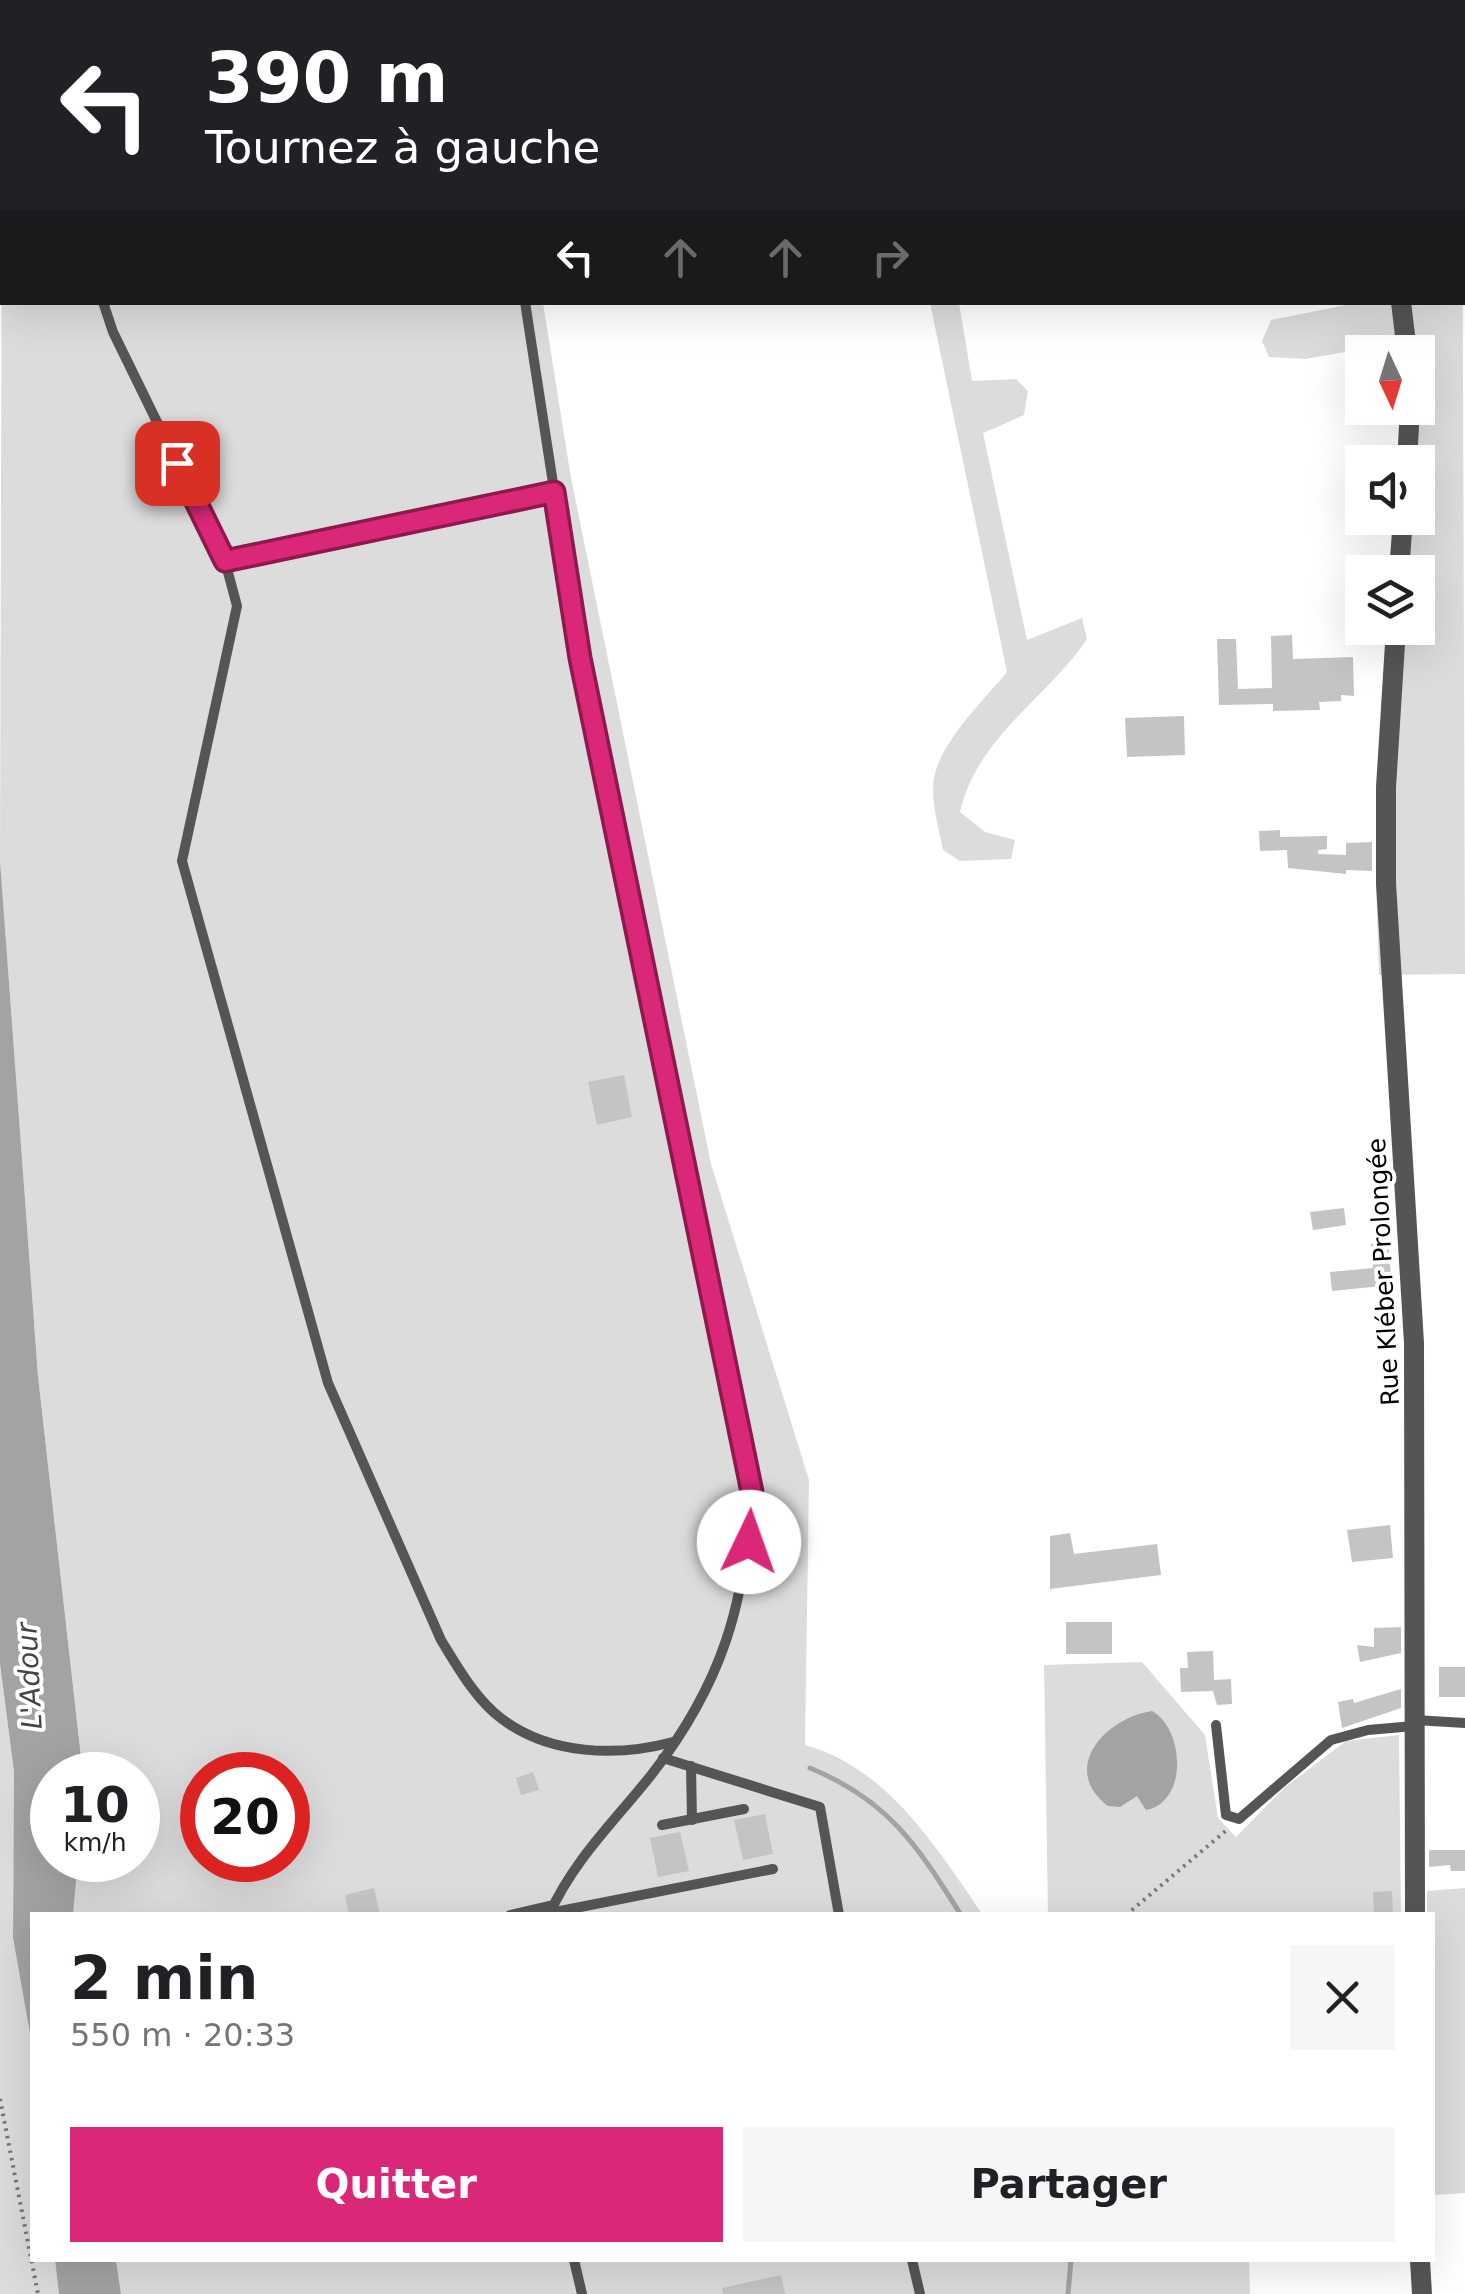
<!DOCTYPE html>
<html lang="fr">
<meta charset="utf-8">
<style>
:root{--surface:#fff;--page:#f6f6f6;--text:#202124;--muted:#757577;--accent:#db2777}
body{margin:0;font-family:"DejaVu Sans",sans-serif;background:var(--page);color:var(--text);height:100vh;display:flex;flex-direction:column;font-size:38px;white-space:nowrap}
*{box-sizing:border-box;margin:0}
p{font-size:32px;color:var(--muted)}
.icon{flex:none;width:55px;height:55px;fill:none;stroke:currentColor;stroke-width:2;stroke-linecap:round;stroke-linejoin:round}
.map{position:relative;flex:1;overflow:hidden}
.side{position:absolute;left:30px;top:1912px;width:1405px;height:350px;display:flex;flex-direction:column;background:var(--surface);border-radius:0px;box-shadow:0 10px 40px #0002}
.side>*{flex:none}
.banner{position:absolute;left:0px;top:0px;width:1465px;height:305px;box-shadow:0 10px 40px #0002;background:#202124;color:#fff;overflow:hidden}
.needle{width:65px;rotate:176deg}
.controls{position:absolute;left:1345px;top:335px;display:grid;gap:20px}
.controls a{display:grid;place-items:center;width:90px;height:90px;border-radius:0px;background:var(--surface);box-shadow:0 10px 40px #0002;font-size:50px}
.speed{position:absolute;left:30px;top:1752px;display:flex;gap:20px;font-size:50px;font-weight:700;text-align:center}
.speed>*{display:grid;place-content:center;width:130px;height:130px;border-radius:50%;background:var(--surface);box-shadow:0 10px 40px #0002;line-height:1}
.speed small{font-size:25px;font-weight:400}
.speed .limit{border:15px solid #d22;background:#fff;color:#111}
.pin{position:absolute;display:grid;place-items:center;width:85px;height:85px;color:#fff;margin:-42px;border-radius:20px;box-shadow:0 5px 15px #0006}
.me{position:absolute;width:110px;margin:-55px;rotate:3deg;stroke-linejoin:round;filter:drop-shadow(0 0 8px #0008)}
.turn{display:flex;align-items:center;gap:35px;height:210px;padding:0 40px;font-size:45px}
.turn .icon{width:130px;height:130px;stroke-width:2.5}
.turn b{display:block;font-size:70px;line-height:85px}
.lanes{display:flex;align-items:center;height:95px;padding:0 40px;background:#0003;justify-content:center;gap:50px;direction:ltr}
.lanes .off{opacity:.35}
.round{display:grid;place-items:center;flex:none;width:105px;height:105px;border-radius:0px;background:var(--page)}
.head{display:flex;align-items:center;justify-content:space-between;height:170px;padding:0 40px}
h1{font-size:60px;font-weight:800;line-height:75px}
.cta{display:flex;gap:20px;margin-top:auto;padding:20px 40px}
.cta a{flex:1;height:115px;border-radius:0px;background:var(--accent);color:#fff;font-size:40px;font-weight:800;line-height:115px;text-align:center}
.cta a+a{background:var(--page);color:var(--text)}
.map>svg:first-child{display:block}
.green{fill:#dcdcdc;fill-rule:evenodd}
.water{fill:#a3a3a3}
.lines{fill:none;stroke-linecap:round;stroke-linejoin:round}
.stream{stroke:#a3a3a3;stroke-width:5}
.building{fill:#c4c4c4}
.path{stroke:#777;stroke-width:4;stroke-dasharray:2.5 5;stroke-linecap:butt}
.lane{stroke:#555;stroke-width:10}
.street{stroke:#555;stroke-width:20}
.route-casing{stroke:#8e194d;stroke-width:25}
.route{stroke:#db2777;stroke-width:18}
.labels{text-anchor:middle;stroke-width:8;stroke-linejoin:round;paint-order:stroke}
.street-label{font-size:25px;fill:#000;stroke:#fff}
.water-label{font-size:28px;font-style:italic;fill:#444;stroke:#fff}
</style>
<div class="map">
<svg width="1465" height="2294" viewBox="0 0 1465 2294">
<rect width="100%" height="100%" fill="#fff"/>
<g class="green">
<path d="M1462,81L1465,974L1379,975L1376,887L1390,628H1418V572H1393L1397,518H1418V462H1401L1418,408V352H1399L1397,343L1305,359L1269,357L1262,341L1271,320L1356,303L1462,302Z"/>
<path d="M2,121V302L543,303L571,478L711,1164L809,1480L805,1745C888,1768 936,1847 983,1915H73L78,1860H138V1775H83L38,1376L0,860ZM202,1775H288V1860H202Z"/>
<path d="M930,303H959L972,381L1016,379L1028,391L1024,415L983,433L1027,640L1082,618L1087,639C1046,700 978,735 960,812L985,832L1015,840L1011,859L960,861L943,850C939,829 930,799 934,778C941,741 984,700 1007,672Z"/>
<path d="M1142,1662L1205,1735L1218,1818L1236,1837L1284,1788L1346,1741L1399,1735L1401,1915H1048L1044,1665Z"/>
<path d="M0,1664L14,1772L13,1938L32,2045V2260H55L59,2294H0Z"/>
<path d="M1465,1888V2193L1433,2195L1432,1915H1427V1891Z"/>
<path d="M116,2260H1249L1250,2294H121Z"/>
</g>
<g class="water">
<path d="M0,860L38,1376L83,1775H52V1860H78L73,1915H32V2045L13,1938L14,1772L0,1664Z"/>
<path d="M1152,1711C1184,1728 1189,1802 1146,1810L1137,1796L1120,1807L1108,1806C1059,1769 1105,1718 1152,1711Z"/>
<path d="M55,2260H116L121,2294H59Z"/>
</g>
<g class="lines">
<g class="stream">
<path d="M810,1768C888,1800 917,1845 961,1915"/>
<path d="M1068,2294L1071,2260"/>
</g>
</g>
<g class="building">
<path d="M1292,635L1293,659L1353,657L1354,696L1341,695V701L1319,702L1320,710L1273,711V704L1219,705L1217,639H1236L1238,689L1272,688L1271,636Z"/>
<path d="M1184,716L1185,755L1127,757L1125,718Z"/>
<path d="M1280,830V837L1327,836V849L1318,850V854L1346,855V843L1372,842V871L1346,870V874L1288,868L1287,850L1260,851L1259,831Z"/>
<path d="M624,1075L632,1117L597,1125L588,1082Z"/>
<path d="M1344,1208L1346,1225L1313,1230L1310,1212Z"/>
<path d="M1388,1242L1392,1285L1332,1291L1330,1272L1373,1268L1371,1244Z"/>
<path d="M1390,1525L1393,1558L1352,1562L1347,1530Z"/>
<path d="M1070,1533L1074,1554L1157,1544L1161,1575L1050,1589V1536Z"/>
<rect x="1066" y="1622" width="46" height="32"/>
<path d="M1401,1627V1653L1360,1662L1357,1645L1374,1647V1628Z"/>
<path d="M1213,1651L1214,1680L1231,1679L1232,1704L1217,1705L1213,1691L1181,1692L1180,1668H1188L1187,1652Z"/>
<rect x="1439" y="1667" width="26" height="30"/>
<path d="M1401,1689V1708L1342,1728L1338,1702L1353,1699L1354,1703Z"/>
<path d="M533,1772L539,1790L521,1795L516,1778Z"/>
<path d="M765,1814L773,1854L743,1860L734,1820Z"/>
<path d="M680,1832L689,1871L658,1877L650,1838Z"/>
<path d="M1429,1850H1465V1871H1451L1450,1865L1429,1867Z"/>
<path d="M374,1888L380,1915H349L345,1895Z"/>
<path d="M1392,1891L1393,1915H1374L1373,1892Z"/>
<path d="M781,2275L785,2294H723L722,2288Z"/>
</g>
<g class="lines">
<g class="path">
<path d="M1126,1915L1228,1829"/>
<path d="M0,2099L38,2294"/>
</g>
<g class="lane">
<path d="M487,0L488,2"/>
<path d="M103,302L113,332L225,561"/>
<path d="M525,302L580,658L751,1492C746,1603 722,1684 652,1774C615,1821 574,1859 549,1915"/>
<path d="M554,491L225,561L237,606L182,861L328,1383L441,1640C457,1666 476,1700 502,1719C550,1755 617,1757 673,1742"/>
<path d="M1415,1720L1465,1723"/>
<path d="M1216,1725L1226,1815L1239,1819L1331,1740L1368,1730L1414,1726"/>
<path d="M663,1758L820,1807L839,1915"/>
<path d="M691,1766L692,1820"/>
<path d="M662,1825L744,1809"/>
<path d="M550,1913L773,1869"/>
<path d="M510,1915L553,1905"/>
<path d="M574,2260L582,2294"/>
<path d="M912,2260L920,2294"/>
</g>
<g class="street">
<path d="M1366,0L1367,2"/>
<path d="M1401,302L1407,352"/>
<path d="M1407,462L1410,408"/>
<path d="M1399,572L1403,518"/>
<path d="M1396,628L1386,787V883L1414,1343L1415,1915"/>
<path d="M1420,2260L1422,2294"/>
</g>
</g>
<g class="lines">
<defs>
<path id="route" d="M177,463L225,561L554,492L580,658L752,1492L749,1542"/>
</defs>
<use href="#route" class="route-casing"/>
<use href="#route" class="route"/>
</g>
<g class="labels">
<g class="street-label">
<text transform="translate(1383 1272) rotate(-93)" y="9">Rue Kléber Prolongée</text>
</g>
<g class="water-label">
<text transform="translate(29 1676) rotate(-93)" y="10">L'Adour</text>
</g>
</g>
</svg>
<div class="controls">
<a><svg class="needle" viewBox="-14 -14 28 28"><path d="M0-13l5 13h-10z" fill="#e53935"/><path d="M0 13l5-13h-10z" fill="#757577"/></svg></a>
<a><svg class="icon" aria-label="sound" viewBox="0 0 24 24"><path d="M4 9h4l5-4v14l-5-4H4zM17 9q2 3 0 6"/></svg></a>
<a><svg class="icon" aria-label="layers" viewBox="0 0 24 24"><path d="M12 4l9 5-9 5-9-5zM3 14l9 5 9-5"/></svg></a>
</div>
<div class="speed"><div>10<small>km/h</small></div><div class="limit">20</div></div>
<div class="pin" style="left:177px;top:463px;background:#d93025"><svg class="icon" aria-label="arrive" viewBox="0 0 24 24"><path d="M6 21V4h12l-3 4 3 4H6"/></svg></div>
<svg class="me" style="left:749px;top:1542px" viewBox="-20 -20 40 40"><circle r="19" fill="#fff"/><path d="M0-13L10 11 0 6-10 11z" fill="#db2777"/></svg>
<div class="banner">
<div class="turn"><svg class="icon" aria-label="left" viewBox="0 0 24 24"><path d="M17 20v-9H6M10 6l-5 5 5 5"/></svg><div><b>390 m</b>Tournez à gauche</div></div>
<div class="lanes"><svg class="icon" aria-label="left" viewBox="0 0 24 24"><path d="M17 20v-9H6M10 6l-5 5 5 5"/></svg><svg class="icon off" aria-label="ahead" viewBox="0 0 24 24"><path d="M12 20V5M6 11l6-6 6 6"/></svg><svg class="icon off" aria-label="ahead" viewBox="0 0 24 24"><path d="M12 20V5M6 11l6-6 6 6"/></svg><svg class="icon off" aria-label="right" viewBox="0 0 24 24"><path d="M7 20v-9h11M14 6l5 5-5 5"/></svg></div>
</div>
<section class="side">
<div class="head"><div><h1>2 min</h1><p>550 m · 20:33</p></div><a class="round"><svg class="icon" aria-label="close" viewBox="0 0 24 24"><path d="M6 6l12 12M18 6L6 18"/></svg></a></div>
<div class="cta"><a>Quitter</a><a>Partager</a></div>
</section>
</div>
